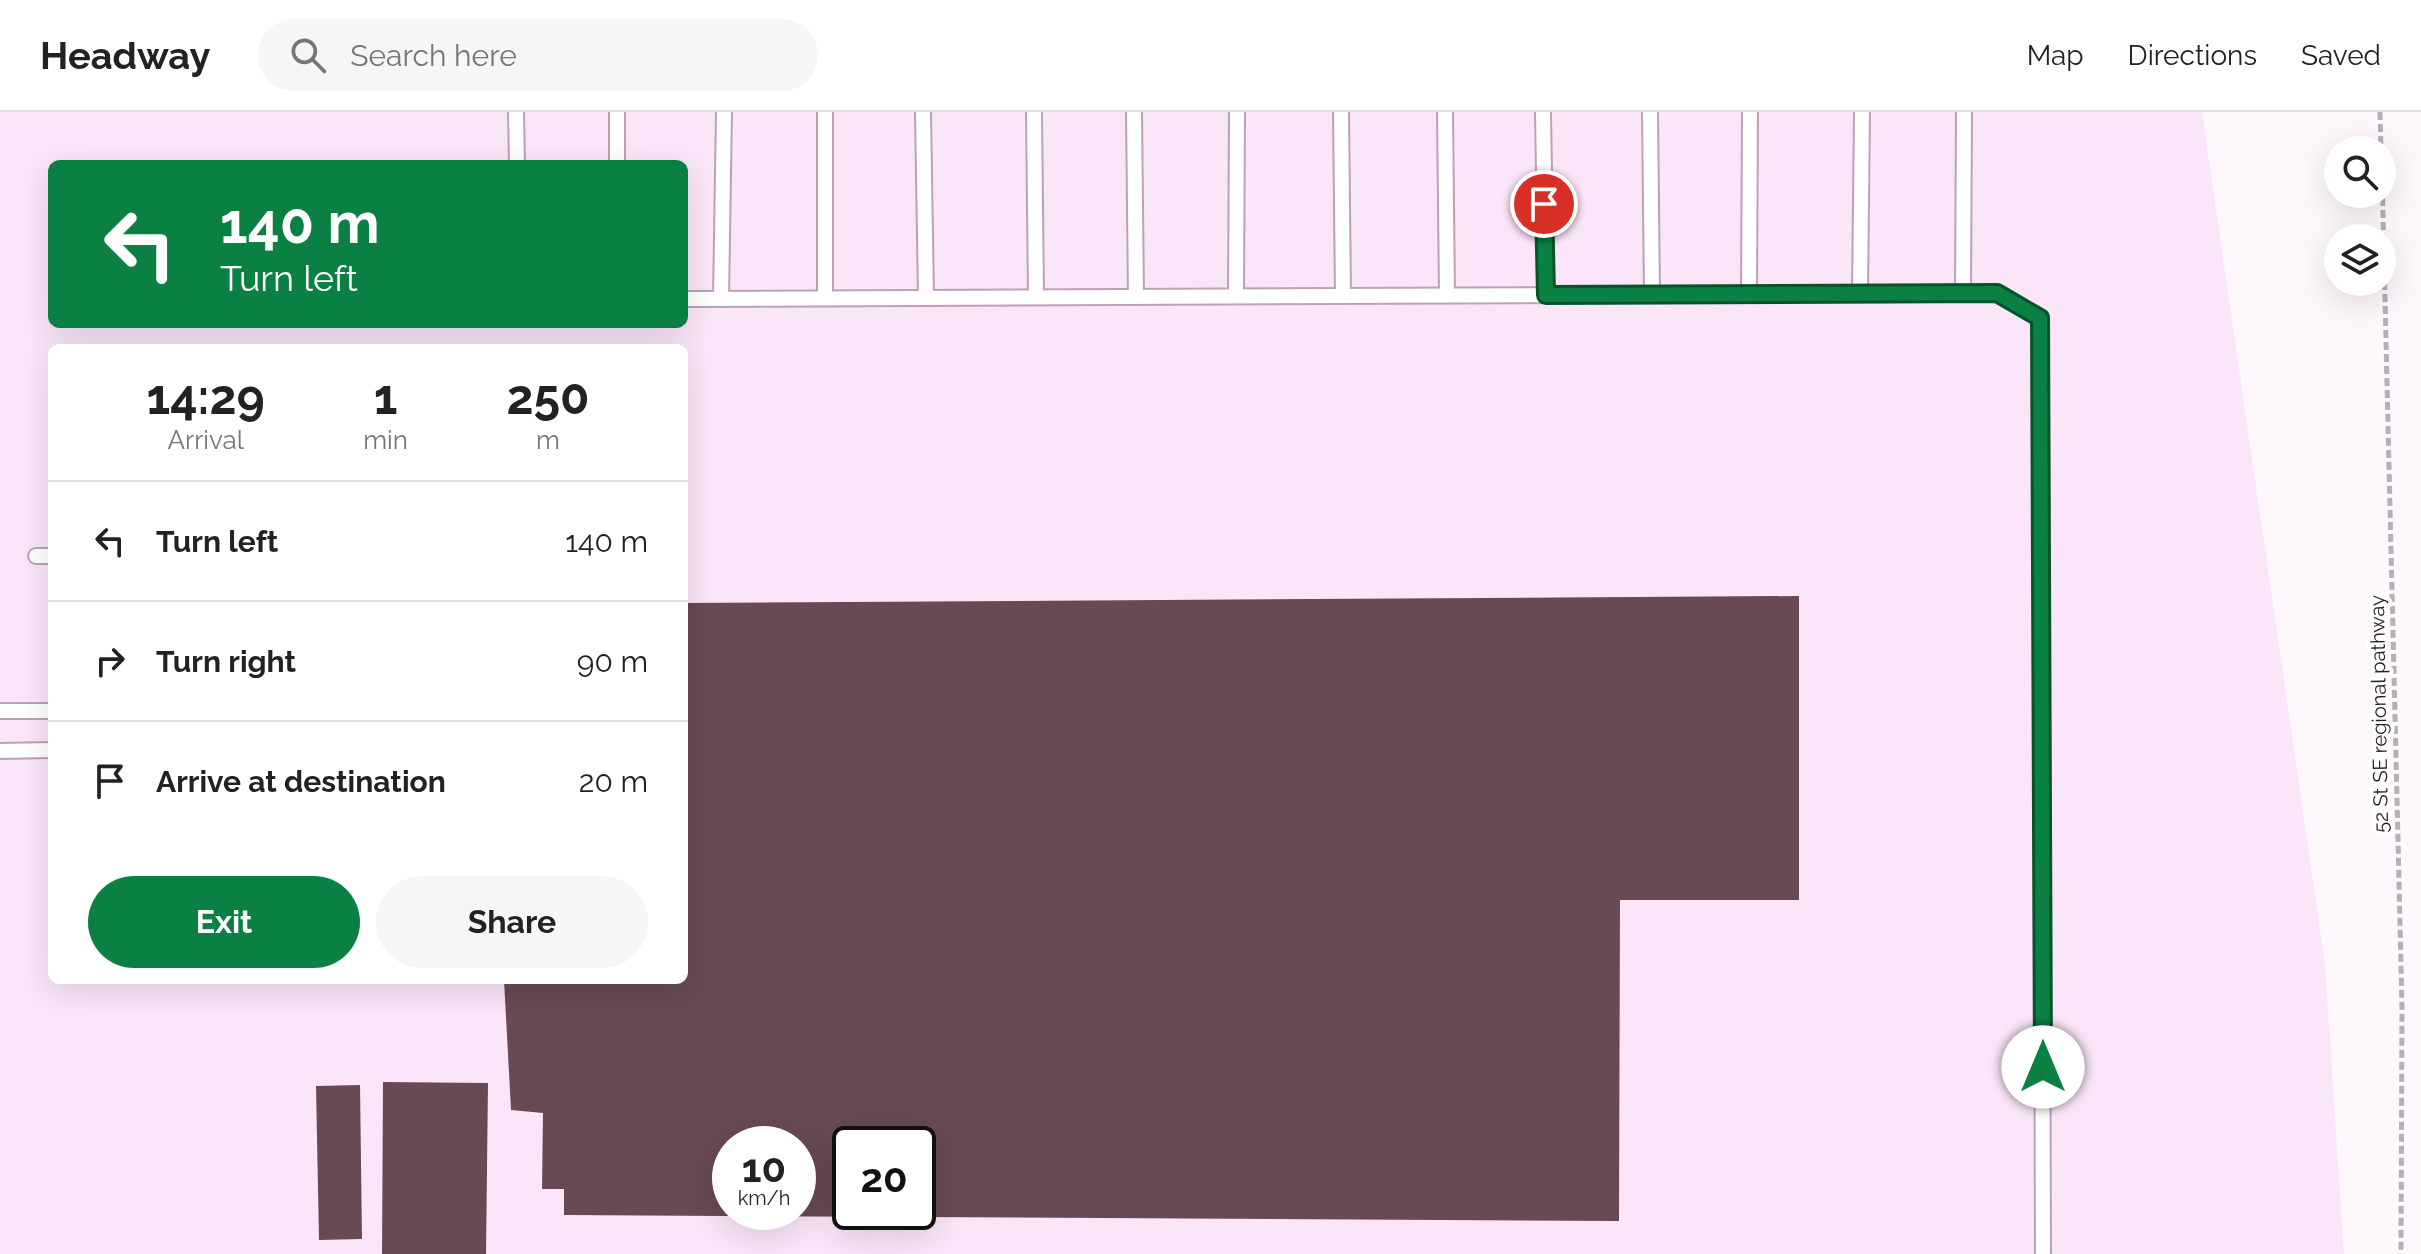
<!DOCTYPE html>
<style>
:root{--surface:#fff;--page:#f6f6f6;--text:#222;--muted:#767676;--line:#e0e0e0;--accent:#0b8043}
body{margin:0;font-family:Raleway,sans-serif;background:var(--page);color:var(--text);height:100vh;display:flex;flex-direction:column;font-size:30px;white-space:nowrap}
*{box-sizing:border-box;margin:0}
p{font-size:26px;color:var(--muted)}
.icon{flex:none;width:44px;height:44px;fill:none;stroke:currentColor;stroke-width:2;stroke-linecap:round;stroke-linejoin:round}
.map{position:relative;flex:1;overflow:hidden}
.drawer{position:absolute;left:48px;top:232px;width:640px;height:640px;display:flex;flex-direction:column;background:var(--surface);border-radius:12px;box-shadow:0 8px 32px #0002}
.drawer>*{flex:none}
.banner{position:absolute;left:48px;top:48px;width:640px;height:168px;border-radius:12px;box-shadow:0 8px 32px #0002;background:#0b8043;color:#fff;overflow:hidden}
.controls{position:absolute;left:2324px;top:24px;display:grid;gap:16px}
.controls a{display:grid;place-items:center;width:72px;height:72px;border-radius:50%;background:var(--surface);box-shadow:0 8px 32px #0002;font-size:40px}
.speed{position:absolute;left:712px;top:1014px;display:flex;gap:16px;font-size:40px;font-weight:700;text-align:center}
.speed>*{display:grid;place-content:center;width:104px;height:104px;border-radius:50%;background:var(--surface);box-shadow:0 8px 32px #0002;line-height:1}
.speed small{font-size:20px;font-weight:400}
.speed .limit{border:4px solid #111;border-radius:12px;background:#fff;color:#111}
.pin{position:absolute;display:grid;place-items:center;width:68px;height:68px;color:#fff;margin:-34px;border:4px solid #fff;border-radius:50%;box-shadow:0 2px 8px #0007}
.me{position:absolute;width:88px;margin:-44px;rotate:0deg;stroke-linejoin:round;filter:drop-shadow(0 0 6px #0008)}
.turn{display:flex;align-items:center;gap:28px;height:168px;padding:0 40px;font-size:36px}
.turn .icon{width:104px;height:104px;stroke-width:2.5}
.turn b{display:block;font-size:56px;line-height:68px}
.eta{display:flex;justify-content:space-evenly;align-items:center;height:136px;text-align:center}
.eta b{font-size:48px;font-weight:700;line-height:56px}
.primary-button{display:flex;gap:16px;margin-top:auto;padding:16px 40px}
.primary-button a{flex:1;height:92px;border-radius:48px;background:var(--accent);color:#fff;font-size:32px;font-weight:700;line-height:92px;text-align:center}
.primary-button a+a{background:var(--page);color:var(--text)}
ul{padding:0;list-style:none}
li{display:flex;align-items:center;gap:24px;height:120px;padding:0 40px;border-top:2px solid var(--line)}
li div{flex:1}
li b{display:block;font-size:30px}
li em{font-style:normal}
header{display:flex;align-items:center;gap:48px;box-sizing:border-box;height:112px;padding:0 40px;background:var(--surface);border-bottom:2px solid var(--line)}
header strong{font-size:38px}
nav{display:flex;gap:44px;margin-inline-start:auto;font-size:28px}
.search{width:560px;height:72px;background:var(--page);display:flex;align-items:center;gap:20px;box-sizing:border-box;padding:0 28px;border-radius:44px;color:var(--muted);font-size:30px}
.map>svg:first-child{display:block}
.built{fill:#fbe6f9;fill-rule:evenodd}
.building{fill:#684954;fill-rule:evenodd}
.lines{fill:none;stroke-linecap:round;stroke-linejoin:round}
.service-casing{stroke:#bca1b9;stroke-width:18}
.path{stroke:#b6afb5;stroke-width:5;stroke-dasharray:8 4;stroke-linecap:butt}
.service{stroke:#fff;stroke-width:14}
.route-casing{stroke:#07532c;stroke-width:20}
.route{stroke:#0b8043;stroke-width:14}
.labels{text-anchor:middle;stroke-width:8;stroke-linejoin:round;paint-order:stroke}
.street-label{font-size:20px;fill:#261c25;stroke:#fff}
</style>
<header>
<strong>Headway</strong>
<div class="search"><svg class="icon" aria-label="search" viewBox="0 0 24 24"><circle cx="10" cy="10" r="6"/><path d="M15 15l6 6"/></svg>Search here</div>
<nav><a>Map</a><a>Directions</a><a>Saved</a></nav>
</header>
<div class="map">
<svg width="2421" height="1142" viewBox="0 0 2421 1142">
<rect width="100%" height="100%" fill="#fef8fd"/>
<path class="built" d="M0,0H2202L2325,852L2344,1142H0ZM52,52H684V212H52ZM52,236H684V868H52ZM730,1032H798V1100H730ZM850,1032H918V1100H850Z"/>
<g class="building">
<path d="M1799,484V788H1620L1619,1109L564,1103V1077H542L543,1001L511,998L504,868H684V491ZM730,1032H798V1100H730ZM850,1032H918V1100H850Z"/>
<path d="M383,970L488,971L486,1142H382Z"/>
<path d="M360,973L362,1127L319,1128L316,974Z"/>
</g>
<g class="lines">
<defs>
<g id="service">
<path d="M516,0L517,52"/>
<path d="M617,0V52"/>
<path d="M825,0V186"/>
<path d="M923,0L926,186"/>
<path d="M1034,0L1036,185"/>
<path d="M1134,0L1136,185"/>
<path d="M1341,0L1343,184"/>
<path d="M1445,0L1447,183"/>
<path d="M1543,0L1546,183"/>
<path d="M1650,0L1652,183"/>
<path d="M1963,181L1964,0"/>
<path d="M1749,182L1750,0"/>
<path d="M1860,182L1862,0"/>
<path d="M1236,184L1237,0"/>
<path d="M684,187L1997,181L2040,206L2043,1142"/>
<path d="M721,187L724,0"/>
<path d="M36,444H52"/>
<path d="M0,599H52"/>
<path d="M0,639L52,638"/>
</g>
</defs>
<use href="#service" class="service-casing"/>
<g class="path">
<path d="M2380,0L2381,38"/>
<path d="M2382,62L2402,895L2401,1142"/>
</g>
<use href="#service" class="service"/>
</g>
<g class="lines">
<defs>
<path id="route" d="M1544,92L1546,183L1997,181L2040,206L2043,955"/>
</defs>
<use href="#route" class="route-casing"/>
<use href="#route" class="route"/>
</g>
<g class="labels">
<g class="street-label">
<text transform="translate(2379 602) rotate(-91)" y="7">52 St SE regional pathway</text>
</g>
</g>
</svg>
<div class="controls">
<a><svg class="icon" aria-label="search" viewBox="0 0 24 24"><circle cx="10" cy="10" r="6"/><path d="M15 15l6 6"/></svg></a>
<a><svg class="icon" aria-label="layers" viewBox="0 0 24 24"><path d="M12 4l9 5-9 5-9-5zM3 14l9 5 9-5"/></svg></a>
</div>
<div class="speed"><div>10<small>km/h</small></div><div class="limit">20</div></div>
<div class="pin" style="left:1544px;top:92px;background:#d93025"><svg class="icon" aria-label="arrive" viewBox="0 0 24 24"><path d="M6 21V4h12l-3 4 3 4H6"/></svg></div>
<svg class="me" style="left:2043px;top:955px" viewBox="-20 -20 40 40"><circle r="19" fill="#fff"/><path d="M0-13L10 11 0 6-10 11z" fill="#0b8043"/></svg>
<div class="banner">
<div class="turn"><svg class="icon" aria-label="left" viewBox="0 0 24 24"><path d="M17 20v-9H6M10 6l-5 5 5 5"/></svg><div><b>140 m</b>Turn left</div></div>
</div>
<section class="drawer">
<div class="eta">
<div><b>14:29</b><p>Arrival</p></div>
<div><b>1</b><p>min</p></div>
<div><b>250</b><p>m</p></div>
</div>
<ul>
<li><svg class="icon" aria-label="left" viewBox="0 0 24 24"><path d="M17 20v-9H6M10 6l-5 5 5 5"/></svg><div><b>Turn left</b></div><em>140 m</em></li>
<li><svg class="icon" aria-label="right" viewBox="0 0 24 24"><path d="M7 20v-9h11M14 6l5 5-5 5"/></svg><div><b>Turn right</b></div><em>90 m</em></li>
<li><svg class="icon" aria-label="arrive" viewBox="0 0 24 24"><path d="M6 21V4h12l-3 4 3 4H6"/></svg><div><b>Arrive at destination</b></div><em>20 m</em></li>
</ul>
<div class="primary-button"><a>Exit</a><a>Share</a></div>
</section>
</div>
